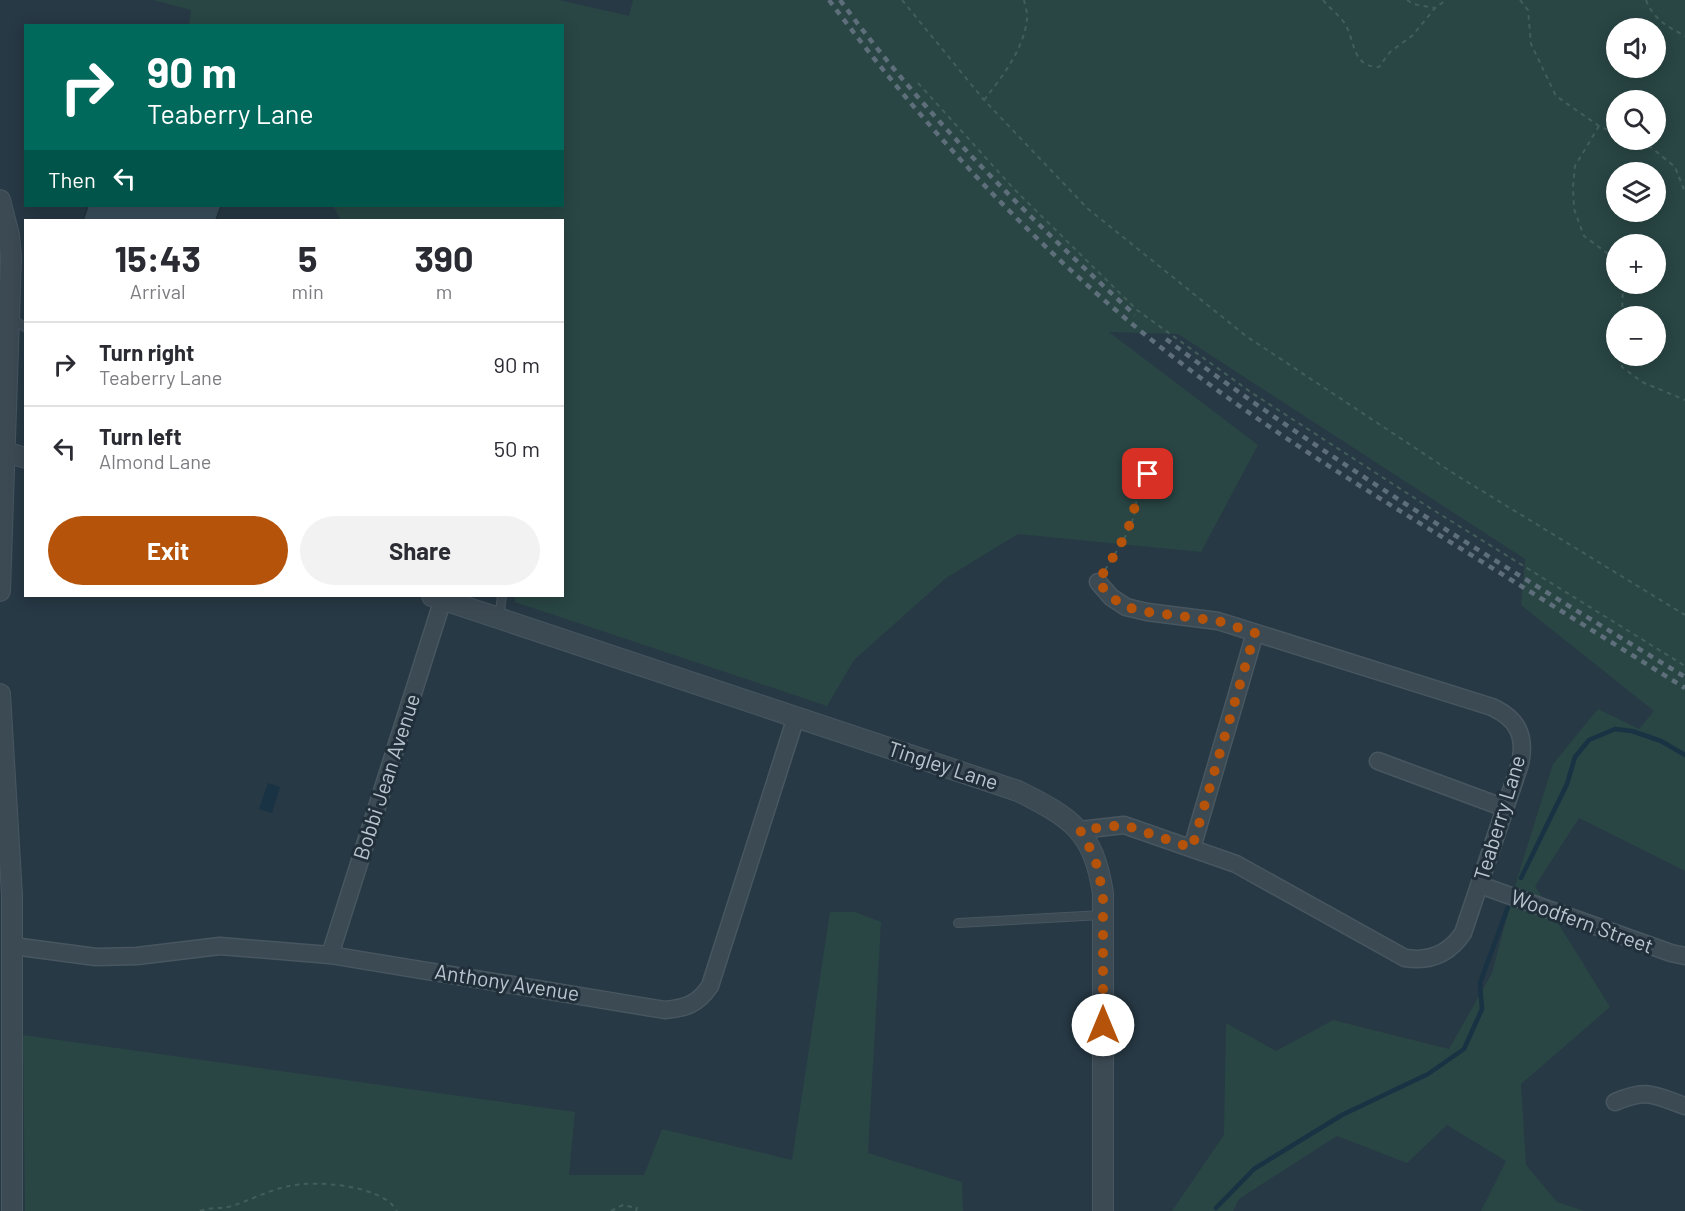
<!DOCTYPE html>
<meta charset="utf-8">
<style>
:root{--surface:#fff;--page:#f2f2f3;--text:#2b2b33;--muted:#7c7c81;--line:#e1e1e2;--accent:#b45309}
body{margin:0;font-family:Barlow,sans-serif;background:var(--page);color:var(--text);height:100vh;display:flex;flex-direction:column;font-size:22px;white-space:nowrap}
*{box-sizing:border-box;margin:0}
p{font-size:20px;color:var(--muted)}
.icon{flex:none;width:33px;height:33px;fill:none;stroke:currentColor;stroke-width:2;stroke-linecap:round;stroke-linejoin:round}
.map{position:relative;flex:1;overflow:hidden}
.side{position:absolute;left:24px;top:219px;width:540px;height:378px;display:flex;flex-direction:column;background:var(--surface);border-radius:0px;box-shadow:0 3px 15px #0003}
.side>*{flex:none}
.guide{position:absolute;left:24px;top:24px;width:540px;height:183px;border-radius:0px;box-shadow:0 3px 15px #0003;background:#00695c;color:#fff;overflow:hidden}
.fabs{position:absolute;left:1606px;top:18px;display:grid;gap:12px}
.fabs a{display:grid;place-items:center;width:60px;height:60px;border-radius:50%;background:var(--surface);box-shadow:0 3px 15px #0003;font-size:30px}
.pin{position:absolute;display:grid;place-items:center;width:51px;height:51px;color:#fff;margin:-26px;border-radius:12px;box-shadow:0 3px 9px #0006}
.me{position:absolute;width:66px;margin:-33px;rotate:0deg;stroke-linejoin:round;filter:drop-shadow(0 0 4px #0008)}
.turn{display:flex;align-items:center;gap:21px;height:126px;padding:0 24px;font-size:27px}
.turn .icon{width:78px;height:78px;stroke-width:2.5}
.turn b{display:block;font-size:42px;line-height:51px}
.then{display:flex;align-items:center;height:57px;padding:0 24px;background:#0003;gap:12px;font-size:22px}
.eta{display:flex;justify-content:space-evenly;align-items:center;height:102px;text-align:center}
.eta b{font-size:36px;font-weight:700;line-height:42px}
.action{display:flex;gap:12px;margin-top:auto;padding:12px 24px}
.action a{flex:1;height:69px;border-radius:36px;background:var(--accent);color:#fff;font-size:24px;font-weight:700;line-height:69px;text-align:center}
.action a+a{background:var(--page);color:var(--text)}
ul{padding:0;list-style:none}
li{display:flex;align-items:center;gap:18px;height:84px;padding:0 24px;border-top:2px solid var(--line)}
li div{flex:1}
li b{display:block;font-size:22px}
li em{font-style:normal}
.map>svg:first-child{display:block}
.green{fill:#294644;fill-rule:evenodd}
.water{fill:#193244}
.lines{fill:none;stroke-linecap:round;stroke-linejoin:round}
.stream{stroke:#193244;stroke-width:4.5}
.building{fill:#394e5b;stroke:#22313c;stroke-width:1.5}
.service-casing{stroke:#485660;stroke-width:10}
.minor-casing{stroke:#485660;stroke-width:19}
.tertiary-casing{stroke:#485660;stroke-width:22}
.path{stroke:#435d5b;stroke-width:2;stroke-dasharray:4.5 4.5;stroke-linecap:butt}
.service{stroke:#3c4a54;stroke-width:8}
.minor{stroke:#3c4a54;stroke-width:16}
.tertiary{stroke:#3c4a54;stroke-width:20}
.rail{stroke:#5e6f7b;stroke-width:4.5;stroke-dasharray:6 6;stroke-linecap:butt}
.route{stroke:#b45309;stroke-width:10;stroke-dasharray:0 18}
.labels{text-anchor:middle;stroke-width:6;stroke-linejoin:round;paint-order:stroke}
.street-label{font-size:21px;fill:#bac5cd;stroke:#202f3a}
</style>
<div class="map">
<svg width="1685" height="1211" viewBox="0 0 1685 1211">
<rect width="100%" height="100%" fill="#273945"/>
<g class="green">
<path d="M153,0H559L629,16L633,0H1685V871L1579,818L1535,886L1610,1007L1521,1084L1526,1165L1557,1202L1584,1211H1481L1506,1161L1447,1125L1407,1163L1337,1136L1239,1199L1233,1211H1172L1224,1135L1226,1023L1276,1051L1333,1020L1449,1049L1492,973L1518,876L1553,764L1598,709L1639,729L1654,711L1521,605L1525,559L1178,334L1109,332L1258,445L1201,552L1018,534L946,578L854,660L827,706L515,602V596H562V220H341L333,206H562V26L189,25L191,10ZM1617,28H1656V68H1617ZM1617,100H1656V140H1617ZM1617,172H1656V212H1617ZM1617,244H1656V284H1617ZM1617,316H1656V356H1617Z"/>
<path d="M830,912H855L881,922L868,1153L962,1182L963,1211H25L23,1035L575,1112L569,1175H644L662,1129L792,1160Z"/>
</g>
<path class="water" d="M268,783L280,787L272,813L259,809Z"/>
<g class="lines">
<g class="stream">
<path d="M1521,878L1567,784L1575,757L1589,740L1615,729L1632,731L1661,741L1685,755"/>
<path d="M1216,1208L1254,1169L1342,1115L1428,1074L1464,1049L1482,1009L1480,983L1508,907"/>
</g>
</g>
<path class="building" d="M88,206H221L216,220H83Z"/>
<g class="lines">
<defs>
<g id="service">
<path d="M10,317L26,328"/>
<path d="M499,617L502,596"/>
<path d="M958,923L1102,915"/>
</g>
<g id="minor">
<path d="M1378,761L1505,808"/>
<path d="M1080,830L1124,825L1236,864L1405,958C1430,962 1449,954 1463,933L1520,764C1526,736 1518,719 1492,707L1218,621L1147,612L1126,607L1111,597L1098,582"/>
<path d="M1192,848L1255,633"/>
<path d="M1480,885L1671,953L1685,956"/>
<path d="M13,946L96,957L137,956L220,946L330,955L665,1010C686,1008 698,1004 710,986L796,717"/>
<path d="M330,955L443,599"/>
<path d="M1615,1102C1647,1088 1654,1095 1685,1106"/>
</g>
<g id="tertiary">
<path d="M0,200L9,235L11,257L0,591"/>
<path d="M5,452L26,458"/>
<path d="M432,596L1018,791C1072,818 1093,831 1103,893V1211"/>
<path d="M0,694L12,895V1211"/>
</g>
</defs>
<use href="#service" class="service-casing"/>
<use href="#minor" class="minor-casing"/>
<use href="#tertiary" class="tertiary-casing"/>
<g class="path">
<path d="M902,0L984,100L1087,208L1246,336L1456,475L1685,615"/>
<path d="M1323,0C1329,8 1337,13 1343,21C1356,38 1350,67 1379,67L1390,52L1413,35L1435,8L1446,0"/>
<path d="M1407,0L1413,4L1435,8"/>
<path d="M1520,0L1528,10L1531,44L1556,96L1599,126L1617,134"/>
<path d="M1646,0C1653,19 1668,27 1685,36"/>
<path d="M918,83L1014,189L1137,310L1252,393L1430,508L1685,666"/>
<path d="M984,100C1002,77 1024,49 1027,19C1028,13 1025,6 1024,0"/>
<path d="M1599,126L1575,166L1573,187L1574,209L1584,236L1607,253L1617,264"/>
<path d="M1631,140L1652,148L1675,167L1685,192"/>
<path d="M1622,316L1623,284"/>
<path d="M1622,356V367L1642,382L1685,400"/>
<path d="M1136,487L1160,460"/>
<path d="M1105,570C1120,545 1151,505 1128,478"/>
<path d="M200,1211C211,1207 221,1209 232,1206C251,1200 269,1190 289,1186C315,1180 383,1185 397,1211"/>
<path d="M611,1211L623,1205L637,1208L636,1211"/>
</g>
<use href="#service" class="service"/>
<use href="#minor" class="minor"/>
<use href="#tertiary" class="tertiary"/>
<g class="rail">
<path d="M829,0C919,121 1021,232 1137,328C1231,406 1335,471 1439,535C1521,586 1603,637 1685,688"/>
<path d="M840,0C926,117 1028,217 1135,315"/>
<path d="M1166,339C1331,463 1509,569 1685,677"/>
</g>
</g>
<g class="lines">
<path class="route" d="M1103,1025V893L1095,858L1080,830L1124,825L1192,848L1255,633L1218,621L1147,612L1126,607L1111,597L1098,582C1115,553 1138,523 1136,487L1148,474"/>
</g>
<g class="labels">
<g class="street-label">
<text transform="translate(943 766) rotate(18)" y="7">Tingley Lane</text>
<text transform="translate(387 777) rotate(-72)" y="7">Bobbi Jean Avenue</text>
<text transform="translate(1500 818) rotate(-73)" y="7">Teaberry Lane</text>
<text transform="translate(1582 922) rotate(20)" y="7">Woodfern Street</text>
<text transform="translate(507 983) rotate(9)" y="7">Anthony Avenue</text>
</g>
</g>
</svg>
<div class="fabs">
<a><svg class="icon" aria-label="sound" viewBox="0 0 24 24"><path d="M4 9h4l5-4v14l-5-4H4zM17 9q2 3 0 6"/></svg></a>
<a><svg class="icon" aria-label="search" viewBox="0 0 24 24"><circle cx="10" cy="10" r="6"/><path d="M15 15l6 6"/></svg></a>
<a><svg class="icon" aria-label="layers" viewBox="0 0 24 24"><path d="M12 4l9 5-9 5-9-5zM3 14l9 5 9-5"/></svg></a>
<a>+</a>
<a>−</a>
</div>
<div class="pin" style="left:1148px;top:474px;background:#d93025"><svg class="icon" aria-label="arrive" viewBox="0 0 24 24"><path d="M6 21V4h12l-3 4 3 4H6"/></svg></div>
<svg class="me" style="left:1103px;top:1025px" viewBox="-20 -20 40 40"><circle r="19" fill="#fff"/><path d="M0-13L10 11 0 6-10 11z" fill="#b45309"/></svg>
<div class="guide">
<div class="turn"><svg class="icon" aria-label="right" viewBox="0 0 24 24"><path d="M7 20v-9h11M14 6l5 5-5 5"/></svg><div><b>90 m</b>Teaberry Lane</div></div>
<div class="then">Then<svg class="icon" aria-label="left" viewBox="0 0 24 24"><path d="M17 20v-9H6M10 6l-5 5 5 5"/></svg></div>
</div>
<section class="side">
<div class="eta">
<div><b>15:43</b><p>Arrival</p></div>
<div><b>5</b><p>min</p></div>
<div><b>390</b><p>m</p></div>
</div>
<ul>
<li><svg class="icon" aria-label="right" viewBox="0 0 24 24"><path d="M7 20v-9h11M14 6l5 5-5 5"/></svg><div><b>Turn right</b><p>Teaberry Lane</p></div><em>90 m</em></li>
<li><svg class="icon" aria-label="left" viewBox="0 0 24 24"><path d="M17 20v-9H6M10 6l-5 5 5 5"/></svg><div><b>Turn left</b><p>Almond Lane</p></div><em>50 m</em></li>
</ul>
<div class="action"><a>Exit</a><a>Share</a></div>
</section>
</div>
